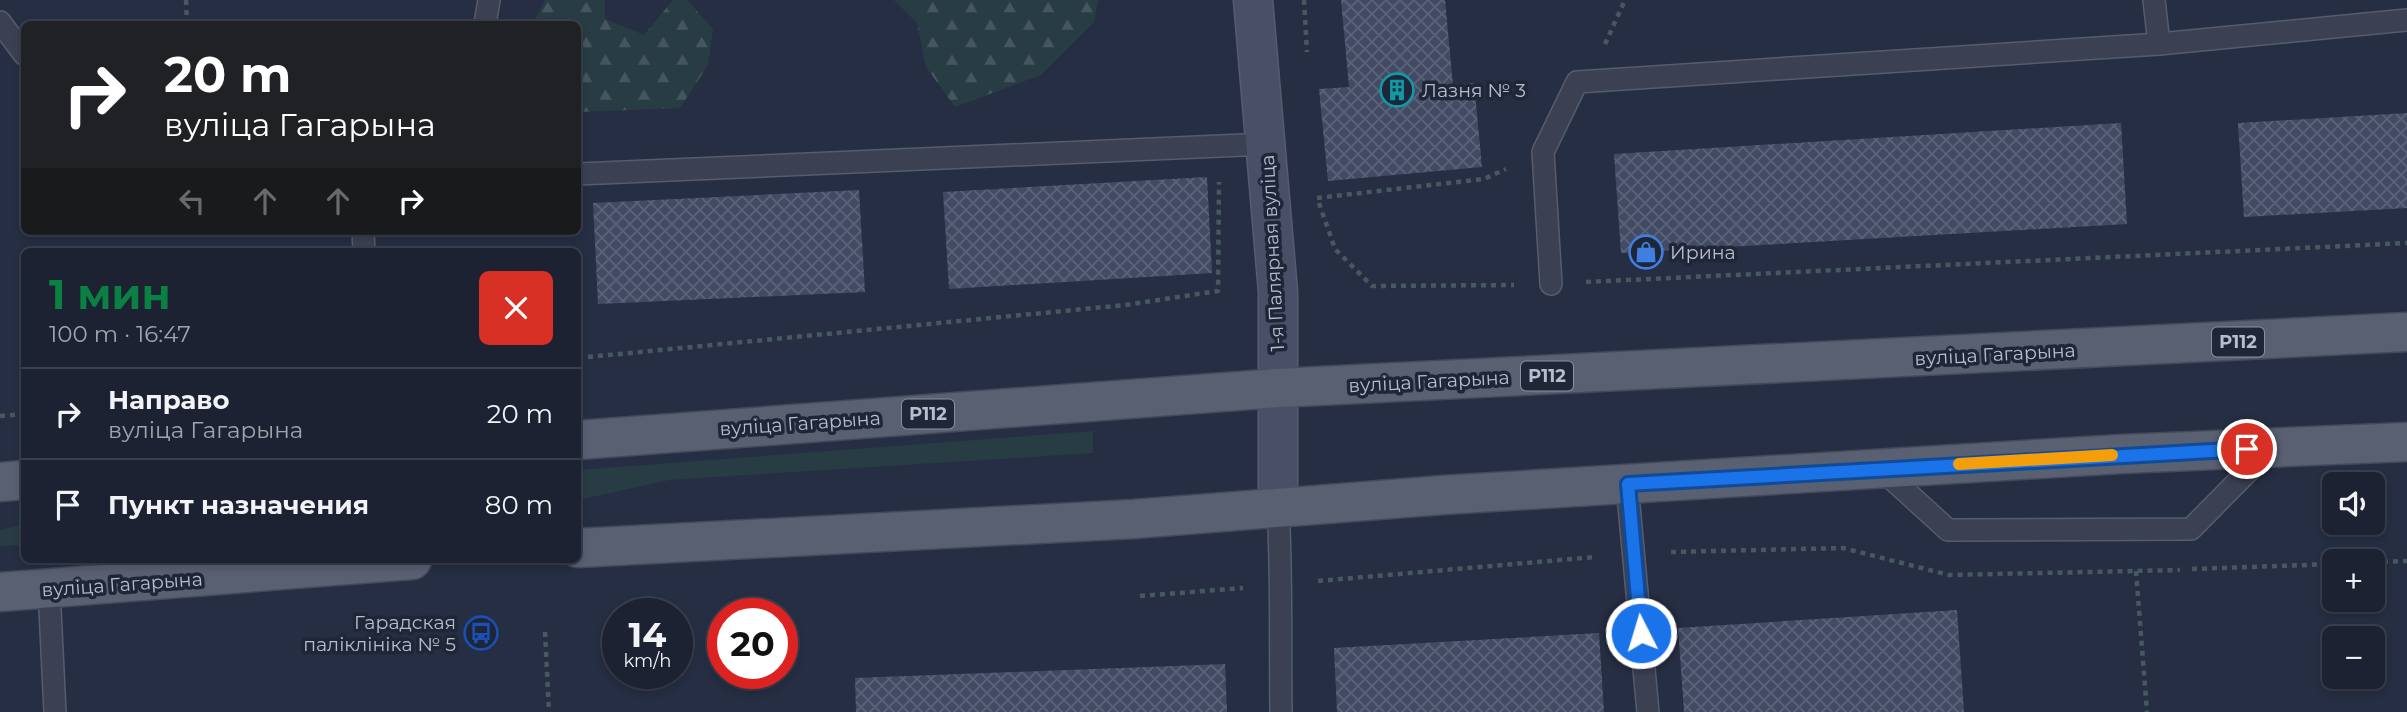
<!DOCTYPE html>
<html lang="ru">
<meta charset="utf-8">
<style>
:root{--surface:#1c2232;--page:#292f3e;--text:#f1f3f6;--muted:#a0a4ac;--line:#3a3f4d;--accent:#0b8043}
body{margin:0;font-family:Montserrat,sans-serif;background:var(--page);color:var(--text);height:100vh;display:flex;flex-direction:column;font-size:26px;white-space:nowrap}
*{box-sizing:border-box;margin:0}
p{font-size:23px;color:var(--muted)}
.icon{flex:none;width:38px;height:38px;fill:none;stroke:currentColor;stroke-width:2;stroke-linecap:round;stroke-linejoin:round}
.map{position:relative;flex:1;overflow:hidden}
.drawer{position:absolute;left:21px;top:248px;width:560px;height:315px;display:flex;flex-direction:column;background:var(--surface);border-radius:10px;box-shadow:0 4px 10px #0003,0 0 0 2px var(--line)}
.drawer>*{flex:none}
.hud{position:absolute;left:21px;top:21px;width:560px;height:214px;border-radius:10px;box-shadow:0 4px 10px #0003,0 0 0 2px var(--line);background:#202124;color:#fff;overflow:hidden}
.controls{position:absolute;left:2322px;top:472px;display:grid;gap:14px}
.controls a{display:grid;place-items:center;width:63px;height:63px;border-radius:10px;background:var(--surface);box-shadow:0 4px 10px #0003,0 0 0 2px var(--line);font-size:35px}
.speed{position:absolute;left:602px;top:598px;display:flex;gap:14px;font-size:35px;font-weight:700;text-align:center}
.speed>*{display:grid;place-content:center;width:91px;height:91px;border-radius:50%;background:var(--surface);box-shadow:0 4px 10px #0003,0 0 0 2px var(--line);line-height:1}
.speed small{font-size:18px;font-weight:400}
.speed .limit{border:10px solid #d22;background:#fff;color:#111}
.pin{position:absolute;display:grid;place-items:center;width:60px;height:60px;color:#fff;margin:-30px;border:4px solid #fff;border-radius:50%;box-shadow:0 2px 7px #0007}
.me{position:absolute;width:77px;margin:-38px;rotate:355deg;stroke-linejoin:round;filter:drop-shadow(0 0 5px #0008)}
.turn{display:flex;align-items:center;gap:24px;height:147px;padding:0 28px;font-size:32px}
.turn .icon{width:91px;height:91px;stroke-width:2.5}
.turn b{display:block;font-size:49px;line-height:60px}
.lanes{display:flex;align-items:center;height:66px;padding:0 28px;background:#0003;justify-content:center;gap:35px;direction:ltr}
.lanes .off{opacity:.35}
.round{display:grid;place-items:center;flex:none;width:74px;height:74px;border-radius:10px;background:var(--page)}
.head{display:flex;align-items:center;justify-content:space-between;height:119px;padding:0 28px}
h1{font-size:42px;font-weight:700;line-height:52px;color:var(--accent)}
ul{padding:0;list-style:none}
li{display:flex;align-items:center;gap:21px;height:91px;padding:0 28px;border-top:2px solid var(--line)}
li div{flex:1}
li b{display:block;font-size:26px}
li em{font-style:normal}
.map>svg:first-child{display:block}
.grass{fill:#283c44}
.forest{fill:url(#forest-firs)}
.building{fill:url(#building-cross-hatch)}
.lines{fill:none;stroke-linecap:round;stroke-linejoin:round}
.lane-casing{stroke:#565c6d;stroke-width:24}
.secondary-casing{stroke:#565c6d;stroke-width:41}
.primary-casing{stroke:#444a5c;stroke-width:41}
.path{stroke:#475960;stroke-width:4.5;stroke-dasharray:5 5;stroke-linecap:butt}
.lane{stroke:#3b4153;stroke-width:21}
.secondary{stroke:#494f66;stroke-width:38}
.primary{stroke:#596072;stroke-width:38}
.route-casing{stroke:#114b97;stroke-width:18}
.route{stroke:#1a73e8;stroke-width:12}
.slow{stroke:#f59e0b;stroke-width:12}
.labels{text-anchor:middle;stroke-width:7;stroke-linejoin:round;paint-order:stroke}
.shield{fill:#1f2638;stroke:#8a90a0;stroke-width:2}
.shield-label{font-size:18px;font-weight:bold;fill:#b8bdcc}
.poi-label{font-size:19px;fill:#b8bdcc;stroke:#1f2638;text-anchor:start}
.street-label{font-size:19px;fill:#b8bdcc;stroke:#1f2638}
</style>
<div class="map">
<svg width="2407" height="712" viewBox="0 0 2407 712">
<defs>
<pattern id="forest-firs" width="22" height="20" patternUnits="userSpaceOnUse" patternTransform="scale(1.75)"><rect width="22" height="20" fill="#283c44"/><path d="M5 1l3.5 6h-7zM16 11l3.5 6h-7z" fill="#45565e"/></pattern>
<pattern id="building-cross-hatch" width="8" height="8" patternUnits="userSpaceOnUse" patternTransform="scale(1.75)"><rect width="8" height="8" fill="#424b63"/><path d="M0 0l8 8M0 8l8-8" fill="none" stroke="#5b6378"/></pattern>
</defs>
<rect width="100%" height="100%" fill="#262e43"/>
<g class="grass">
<path d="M1093,431V453L669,480L578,500V470Z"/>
<path d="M24,524V545L0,546V530Z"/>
</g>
<g class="forest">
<path d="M545,0H605V19L644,35L673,0H687L713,29L708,65L680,108L579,112L578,24H533Z"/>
<path d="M894,0H1098L1094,22L1041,75L955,107L926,67L917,23Z"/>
</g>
<g class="building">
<path d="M1341,0H1445L1453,85L1474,83L1482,167L1328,181L1319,89L1349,87Z"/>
<path d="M2407,113V208L2244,217L2238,123Z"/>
<path d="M2121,123L2127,224L1621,253L1614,154Z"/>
<path d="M1207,177L1212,273L949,289L943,192Z"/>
<path d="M859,190L865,292L598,304L593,203Z"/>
<path d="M1957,610L1964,712H1684L1678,628Z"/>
<path d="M1599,633L1604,712H1337L1334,648Z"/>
<path d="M1225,664L1227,712H856L855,678Z"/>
</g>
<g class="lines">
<defs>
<g id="lane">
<path d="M2154,0L2159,44"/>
<path d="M0,22L24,54"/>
<path d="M485,24L489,0"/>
<path d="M578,174L1266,144"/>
<path d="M363,231L364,252"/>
<path d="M1551,284L1543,152L1577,82L2159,44L2407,20"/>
<path d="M1880,468L1948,530L2191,529L2271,448"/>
<path d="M1627,484L1648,712"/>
<path d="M1278,507C1282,575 1280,643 1281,712"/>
<path d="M49,589L55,712"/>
</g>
<path id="secondary" d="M1253,0L1278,292V507"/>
<g id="primary">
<path d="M578,440L1278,388L2407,332"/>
<path d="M0,482L24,480"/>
<path d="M578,548L1134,519L1443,495L2121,454L2407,442"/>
<path d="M0,592L412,560"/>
</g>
</defs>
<use href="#lane" class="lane-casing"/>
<use href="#secondary" class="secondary-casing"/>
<use href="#primary" class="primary-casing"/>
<g class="path">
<path d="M186,0L187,24"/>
<path d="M1304,0L1307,52"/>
<path d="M1605,44L1625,0"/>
<path d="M1317,198L1484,179L1506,169"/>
<path d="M1319,203L1335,249L1372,286L1514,285"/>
<path d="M1586,282L2407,243"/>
<path d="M578,358L1125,305L1218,291L1219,182"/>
<path d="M0,416L24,414"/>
<path d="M1671,552L1843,548L1949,575L2180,570"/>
<path d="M2373,562L2407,561"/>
<path d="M2192,569L2334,564"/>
<path d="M2136,571L2147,712"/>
<path d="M1318,581L1595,557"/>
<path d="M1140,596L1243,588"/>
<path d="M545,632L549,712"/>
</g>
<use href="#lane" class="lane"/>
<use href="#secondary" class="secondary"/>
<use href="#primary" class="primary"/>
</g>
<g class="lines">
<defs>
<path id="route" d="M1641,633L1628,484L2247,449"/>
</defs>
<use href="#route" class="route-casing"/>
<use href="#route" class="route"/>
<path class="slow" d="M1959,464L2112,455"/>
</g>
<defs>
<symbol id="building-ring" viewBox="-11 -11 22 22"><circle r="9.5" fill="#1f2638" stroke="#0f9aa8" stroke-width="1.5"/><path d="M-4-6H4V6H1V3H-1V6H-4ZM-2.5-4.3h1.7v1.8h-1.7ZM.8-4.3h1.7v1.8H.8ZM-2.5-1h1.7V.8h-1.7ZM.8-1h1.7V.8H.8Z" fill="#0f9aa8"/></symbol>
<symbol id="shop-ring" viewBox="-11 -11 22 22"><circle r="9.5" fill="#1f2638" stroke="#3f7fe0" stroke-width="1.5"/><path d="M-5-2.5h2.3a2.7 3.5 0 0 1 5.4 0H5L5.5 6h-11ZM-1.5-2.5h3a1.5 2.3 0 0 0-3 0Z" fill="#3f7fe0"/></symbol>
<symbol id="bus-ring" viewBox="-11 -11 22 22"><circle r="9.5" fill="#1f2638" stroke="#1a4fb4" stroke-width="1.5"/><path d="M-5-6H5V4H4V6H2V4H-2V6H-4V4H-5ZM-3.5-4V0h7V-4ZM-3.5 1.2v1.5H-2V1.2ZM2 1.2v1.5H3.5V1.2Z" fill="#1a4fb4"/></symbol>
</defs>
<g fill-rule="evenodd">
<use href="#building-ring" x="1378" y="71" width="38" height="38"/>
<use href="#shop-ring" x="1627" y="233" width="38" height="38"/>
<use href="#bus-ring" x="462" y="614" width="38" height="38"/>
</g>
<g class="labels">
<g class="shield">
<rect x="2212" y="327.5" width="52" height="29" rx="5"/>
<rect x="1521" y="361.5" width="52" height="29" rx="5"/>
<rect x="902" y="399.5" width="52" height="29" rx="5"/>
</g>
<g class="shield-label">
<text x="2238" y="348">Р112</text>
<text x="1547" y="382">Р112</text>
<text x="928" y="420">Р112</text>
</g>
<g class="poi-label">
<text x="1422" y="97">Лазня № 3</text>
<text x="1670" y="259">Ирина</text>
<text x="456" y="629" text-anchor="end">Гарадская<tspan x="456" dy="22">паліклініка № 5</tspan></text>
</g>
<g class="street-label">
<text transform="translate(1272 253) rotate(-93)" y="7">1-я Палярная вуліца</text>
<text transform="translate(1995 354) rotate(-3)" y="7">вуліца Гагарына</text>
<text transform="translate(1429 381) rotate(-3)" y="7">вуліца Гагарына</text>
<text transform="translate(800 423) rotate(-4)" y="7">вуліца Гагарына</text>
<text transform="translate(122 584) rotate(-4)" y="7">вуліца Гагарына</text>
</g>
</g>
</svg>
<div class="controls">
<a><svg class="icon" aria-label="sound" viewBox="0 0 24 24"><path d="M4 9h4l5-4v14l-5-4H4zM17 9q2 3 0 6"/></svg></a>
<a>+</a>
<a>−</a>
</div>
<div class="speed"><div>14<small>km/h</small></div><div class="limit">20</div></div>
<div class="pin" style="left:2247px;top:449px;background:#d93025"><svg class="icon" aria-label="arrive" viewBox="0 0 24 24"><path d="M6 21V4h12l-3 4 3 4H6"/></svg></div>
<svg class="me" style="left:1641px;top:633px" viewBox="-20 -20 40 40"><circle r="17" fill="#1a73e8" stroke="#fff" stroke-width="3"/><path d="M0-11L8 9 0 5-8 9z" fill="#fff"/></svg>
<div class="hud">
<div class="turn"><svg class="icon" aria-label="right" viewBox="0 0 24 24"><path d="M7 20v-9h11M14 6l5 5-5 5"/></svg><div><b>20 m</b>вуліца Гагарына</div></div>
<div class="lanes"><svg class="icon off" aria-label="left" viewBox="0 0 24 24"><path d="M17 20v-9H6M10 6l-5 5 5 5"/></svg><svg class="icon off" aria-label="ahead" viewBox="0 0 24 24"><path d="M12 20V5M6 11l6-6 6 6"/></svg><svg class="icon off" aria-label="ahead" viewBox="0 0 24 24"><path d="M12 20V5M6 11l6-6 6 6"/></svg><svg class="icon" aria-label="right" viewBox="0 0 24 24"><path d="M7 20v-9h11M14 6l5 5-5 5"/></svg></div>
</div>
<section class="drawer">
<div class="head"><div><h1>1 мин</h1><p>100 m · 16:47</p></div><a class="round" style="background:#d93025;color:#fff"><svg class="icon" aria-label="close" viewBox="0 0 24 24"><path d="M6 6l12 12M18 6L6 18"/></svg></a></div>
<ul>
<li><svg class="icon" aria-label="right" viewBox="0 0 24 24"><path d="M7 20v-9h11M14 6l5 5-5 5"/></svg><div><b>Направо</b><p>вуліца Гагарына</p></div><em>20 m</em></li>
<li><svg class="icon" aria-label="arrive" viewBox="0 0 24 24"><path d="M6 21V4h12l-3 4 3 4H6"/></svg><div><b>Пункт назначения</b></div><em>80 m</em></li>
</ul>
</section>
</div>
